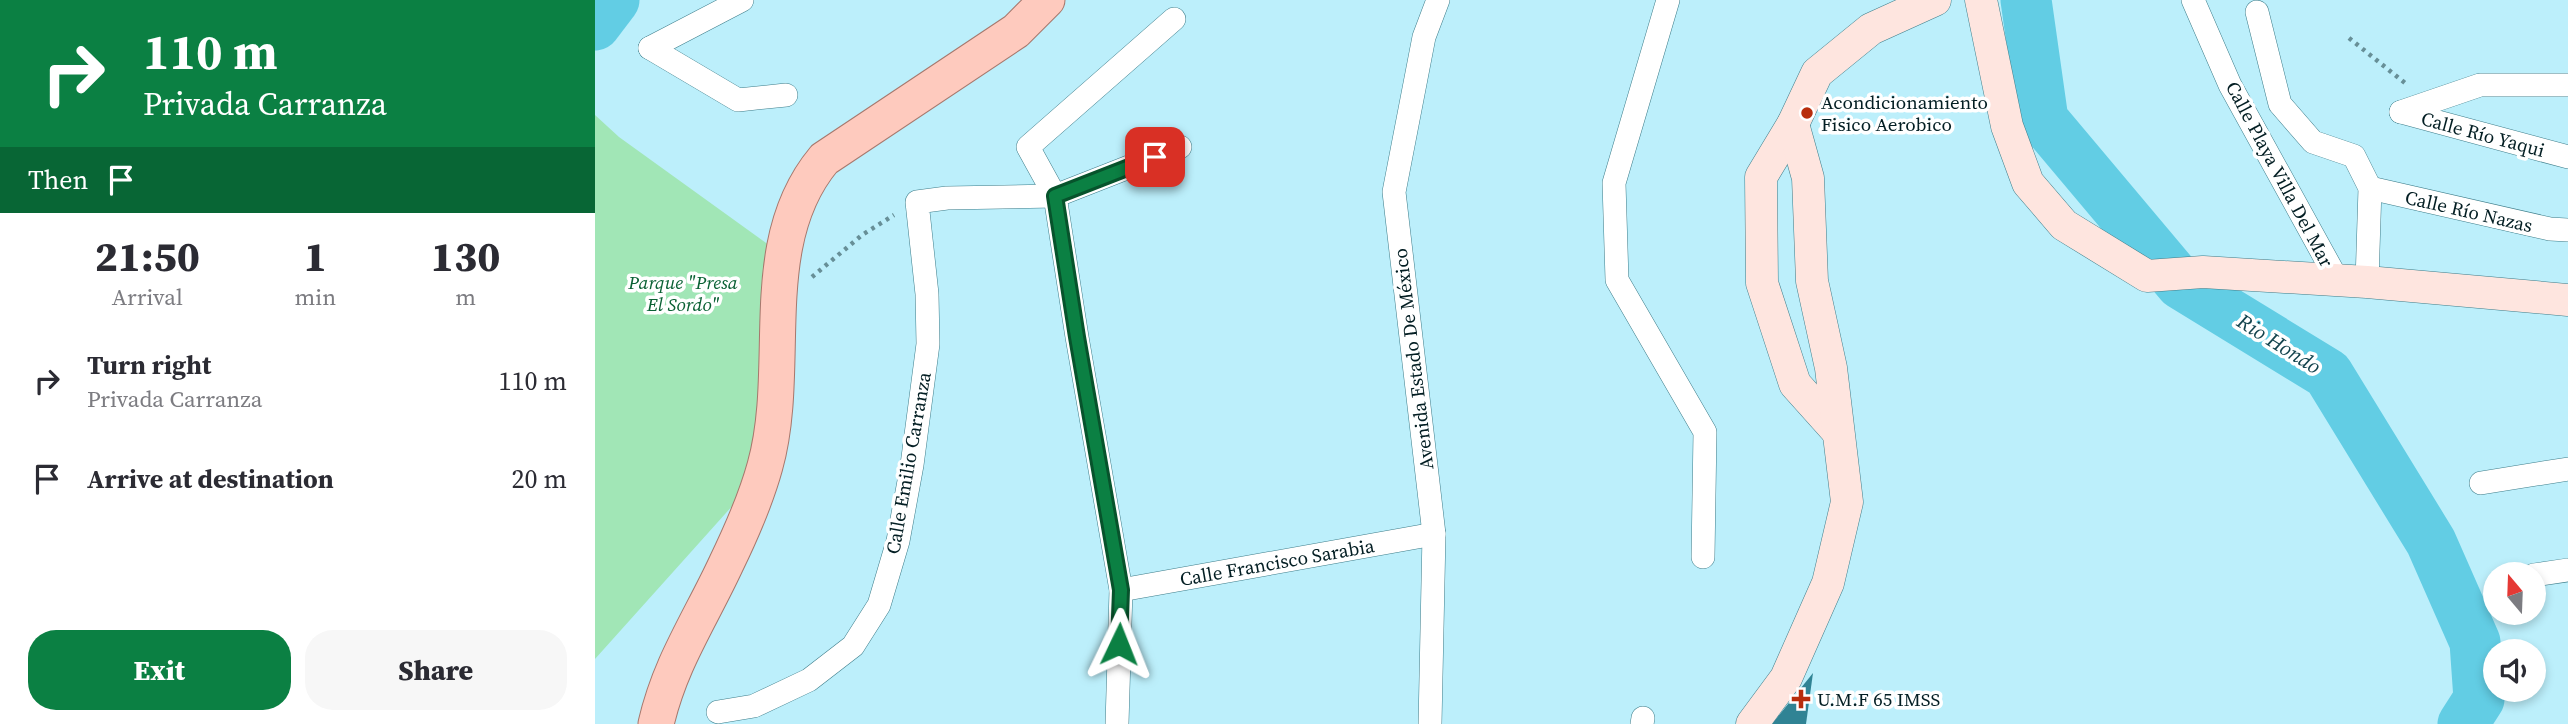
<!DOCTYPE html>
<meta charset="utf-8">
<style>
:root{--surface:#fff;--page:#f7f7f7;--text:#2b2b33;--muted:#7c7c81;--accent:#0b8043}
body{margin:0;font-family:"Source Serif 4",serif;background:var(--page);color:var(--text);height:100vh;display:flex;flex-direction:column;font-size:26px;white-space:nowrap}
*{box-sizing:border-box;margin:0}
p{font-size:23px;color:var(--muted)}
.icon{flex:none;width:38px;height:38px;fill:none;stroke:currentColor;stroke-width:2;stroke-linecap:round;stroke-linejoin:round}
.map{position:relative;flex:1;overflow:hidden}
.side{display:flex;flex-direction:column;background:var(--surface);width:595px}
.side>*{flex:none}
.hud{background:#0b8043;color:#fff;overflow:hidden}
.needle{width:46px;rotate:341deg}
.controls{position:absolute;left:1888px;top:562px;display:grid;gap:14px}
.controls a{display:grid;place-items:center;width:63px;height:63px;border-radius:50%;background:var(--surface);box-shadow:0 4px 10px #0003;font-size:35px}
.pin{position:absolute;display:grid;place-items:center;width:60px;height:60px;color:#fff;margin:-30px;border-radius:14px;box-shadow:0 4px 10px #0006}
.me{position:absolute;width:77px;margin:-38px;rotate:2deg;stroke-linejoin:round;filter:drop-shadow(0 0 5px #0008)}
.turn{display:flex;align-items:center;gap:24px;height:147px;padding:0 28px;font-size:32px}
.turn .icon{width:91px;height:91px;stroke-width:2.5}
.turn b{display:block;font-size:49px;line-height:60px}
.then{display:flex;align-items:center;height:66px;padding:0 28px;background:#0003;gap:14px;font-size:26px}
.eta{display:flex;justify-content:space-evenly;align-items:center;height:119px;text-align:center}
.eta b{font-size:42px;font-weight:800;line-height:49px}
.action{display:flex;gap:14px;margin-top:auto;padding:14px 28px}
.action a{flex:1;height:80px;border-radius:28px;background:var(--accent);color:#fff;font-size:28px;font-weight:800;line-height:80px;text-align:center}
.action a+a{background:var(--page);color:var(--text)}
ul{padding:0;list-style:none}
li{display:flex;align-items:center;gap:21px;height:98px;padding:0 28px}
li div{flex:1}
li b{display:block;font-size:26px}
li em{font-style:normal}
main{display:flex;flex:1;min-height:0}
.map>svg:first-child{display:block}
.green{fill:#a1e6b6}
.lines{fill:none;stroke-linecap:round;stroke-linejoin:round}
.river{stroke:#62cde4;stroke-width:51}
.building{fill:#308394}
.street-casing{stroke:#3d7d8a;stroke-width:24}
.secondary-casing{stroke:#3d7d8a;stroke-width:33}
.primary-casing{stroke:#a6776c;stroke-width:37}
.path{stroke:#678f97;stroke-width:4.5;stroke-dasharray:3.5 5;stroke-linecap:butt}
.street{stroke:#fff;stroke-width:23}
.secondary{stroke:#fee5df;stroke-width:32}
.primary{stroke:#fecabe;stroke-width:35}
.route-casing{stroke:#07532c;stroke-width:18}
.route{stroke:#0b8043;stroke-width:12}
.poi-dot{fill:#b82d0c;stroke:#fff;stroke-width:2.5}
.labels{text-anchor:middle;stroke-width:7;stroke-linejoin:round;paint-order:stroke}
.poi-label{font-size:19px;fill:#031e23;stroke:#fff;text-anchor:start}
.street-label{font-size:19px;fill:#031e23;stroke:#fff}
.park-label{font-size:19px;font-style:italic;fill:#0a6134;stroke:#fff}
.water-label{font-size:21px;font-style:italic;fill:#14444e;stroke:#fff}
</style>
<main>
<section class="side">
<div class="hud">
<div class="turn"><svg class="icon" aria-label="right" viewBox="0 0 24 24"><path d="M7 20v-9h11M14 6l5 5-5 5"/></svg><div><b>110 m</b>Privada Carranza</div></div>
<div class="then">Then<svg class="icon" aria-label="arrive" viewBox="0 0 24 24"><path d="M6 21V4h12l-3 4 3 4H6"/></svg></div>
</div>
<div class="eta">
<div><b>21:50</b><p>Arrival</p></div>
<div><b>1</b><p>min</p></div>
<div><b>130</b><p>m</p></div>
</div>
<ul>
<li><svg class="icon" aria-label="right" viewBox="0 0 24 24"><path d="M7 20v-9h11M14 6l5 5-5 5"/></svg><div><b>Turn right</b><p>Privada Carranza</p></div><em>110 m</em></li>
<li><svg class="icon" aria-label="arrive" viewBox="0 0 24 24"><path d="M6 21V4h12l-3 4 3 4H6"/></svg><div><b>Arrive at destination</b></div><em>20 m</em></li>
</ul>
<div class="action"><a>Exit</a><a>Share</a></div>
</section>
<div class="map">
<svg width="1973" height="724" viewBox="0 0 1973 724">
<rect width="100%" height="100%" fill="#bceffb"/>
<path class="green" d="M0,115L24,137L178,248L170,409L148,494L0,659Z"/>
<g class="lines">
<g class="river">
<path d="M1431,0L1448,120L1586,284L1733,374L1836,542L1880,642L1884,699L1868,724"/>
<path d="M0,25L19,0"/>
</g>
</g>
<path class="building" d="M1218,673L1211,724H1177Z"/>
<g class="lines">
<defs>
<g id="street">
<path d="M1073,0L1019,183L1022,280L1110,432L1108,557"/>
<path d="M1598,0L1635,85L1743,281"/>
<path d="M1662,12L1685,104L1718,142L1759,156L1775,188L1772,282"/>
<path d="M55,48L143,100L191,95"/>
<path d="M55,48L147,0"/>
<path d="M1806,112L1973,157"/>
<path d="M1806,112L1885,85H1973"/>
<path d="M1775,188L1955,229L1973,230"/>
<path d="M1886,483L1973,469"/>
<path d="M1939,575L1973,570"/>
<path d="M526,590L839,534"/>
<path d="M123,712L159,706L214,680L258,646L284,605L303,541L317,465L333,344L332,294L322,202L352,198L460,196L585,147"/>
<path d="M522,724L526,590L482,337L460,196L433,147L579,19"/>
<path d="M835,724L839,534L799,192L829,37L843,0"/>
<path d="M1047,724L1048,718"/>
</g>
<g id="secondary">
<path d="M1386,0L1412,126L1433,183L1469,225L1552,276L1608,272L1772,282L1973,300"/>
<path d="M1243,432L1200,384L1167,283L1166,177L1198,124L1222,73L1276,29L1340,0"/>
<path d="M1157,724L1191,678L1233,583L1252,502L1236,368L1217,281L1213,178L1198,124"/>
</g>
<path id="primary" d="M61,724C75,663 105,620 131,564C146,533 161,499 170,466C198,366 158,244 229,159L421,31L452,0"/>
</defs>
<use href="#street" class="street-casing"/>
<use href="#secondary" class="secondary-casing"/>
<use href="#primary" class="primary-casing"/>
<g class="path">
<path d="M1754,38L1810,83"/>
<path d="M217,277L267,235L299,215"/>
</g>
<use href="#street" class="street"/>
<use href="#secondary" class="secondary"/>
<use href="#primary" class="primary"/>
</g>
<g class="lines">
<defs>
<path id="route" d="M524,644L526,590L482,337L460,196L560,157"/>
</defs>
<use href="#route" class="route-casing"/>
<use href="#route" class="route"/>
</g>
<g class="poi-dot">
<circle cx="1212" cy="113" r="7"/>
<path d="M1202.5 688.5h7v7h7v7h-7v7h-7v-7h-7v-7h7z"/>
</g>
<g class="labels">
<g class="poi-label">
<text x="1226" y="109">Acondicionamiento<tspan x="1226" dy="22">Fisico Aerobico</tspan></text>
<text x="1222" y="706">U.M.F 65 IMSS</text>
</g>
<g class="street-label">
<text transform="translate(1888 134) rotate(15)" y="7">Calle Río Yaqui</text>
<text transform="translate(1685 174) rotate(62)" y="7">Calle Playa Villa Del Mar</text>
<text transform="translate(1874 211) rotate(13)" y="7">Calle Río Nazas</text>
<text transform="translate(818 359) rotate(-97)" y="7">Avenida Estado De México</text>
<text transform="translate(313 463) rotate(-80)" y="7">Calle Emilio Carranza</text>
<text transform="translate(682 562) rotate(-10)" y="7">Calle Francisco Sarabia</text>
</g>
<g class="park-label">
<text x="88" y="289">Parque "Presa<tspan x="88" dy="22">El Sordo"</tspan></text>
</g>
<g class="water-label">
<text transform="translate(1684 344) rotate(32)" y="7">Rio Hondo</text>
</g>
</g>
</svg>
<div class="controls">
<a><svg class="needle" viewBox="-14 -14 28 28"><path d="M0-13l5 13h-10z" fill="#e53935"/><path d="M0 13l5-13h-10z" fill="#7c7c81"/></svg></a>
<a><svg class="icon" aria-label="sound" viewBox="0 0 24 24"><path d="M4 9h4l5-4v14l-5-4H4zM17 9q2 3 0 6"/></svg></a>
</div>
<div class="pin" style="left:560px;top:157px;background:#d93025"><svg class="icon" aria-label="arrive" viewBox="0 0 24 24"><path d="M6 21V4h12l-3 4 3 4H6"/></svg></div>
<svg class="me" style="left:524px;top:644px" viewBox="-20 -20 40 40"><path d="M0-17L14 15 0 8-14 15z" fill="#0b8043" stroke="#fff" stroke-width="4"/></svg>
</div>
</main>
